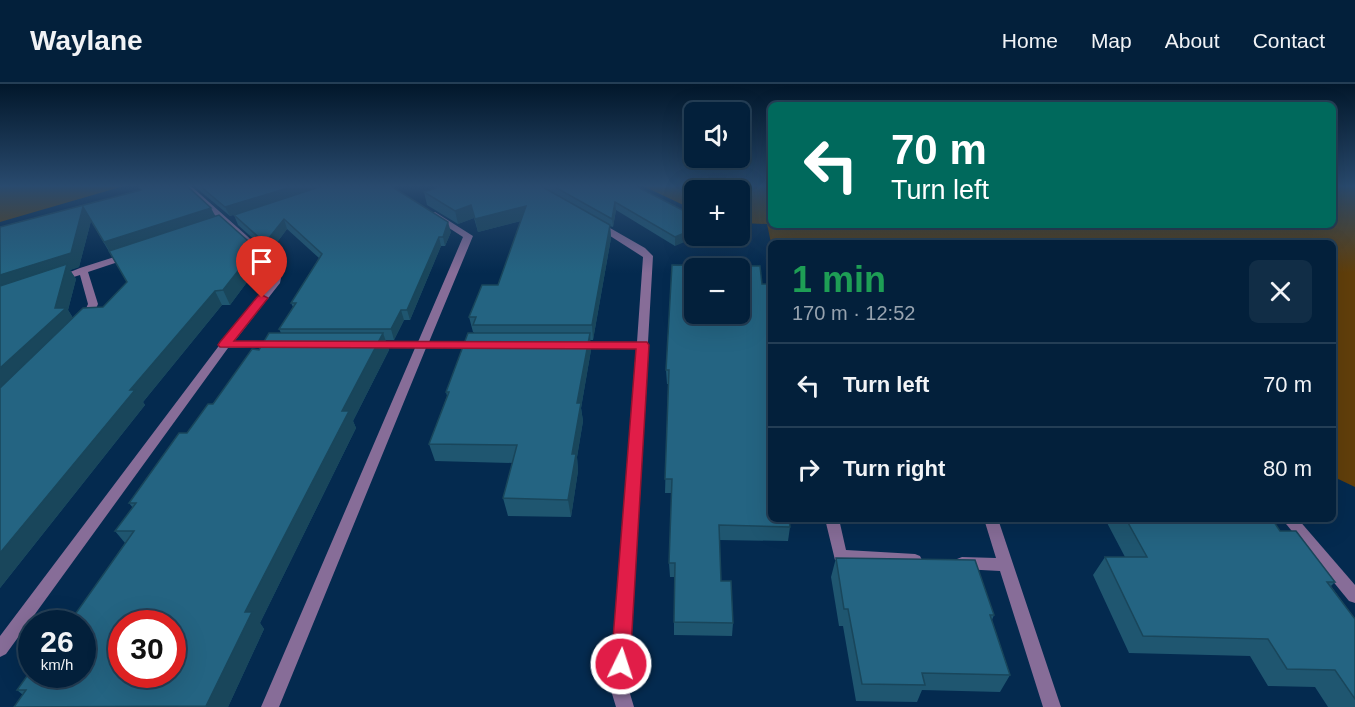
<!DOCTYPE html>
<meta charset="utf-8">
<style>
:root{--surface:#03203b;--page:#112d46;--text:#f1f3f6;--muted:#97a3af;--line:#243e55}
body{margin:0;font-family:Arial,sans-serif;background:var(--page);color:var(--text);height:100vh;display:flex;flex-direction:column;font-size:22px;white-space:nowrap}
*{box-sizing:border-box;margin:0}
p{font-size:20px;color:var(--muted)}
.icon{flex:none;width:33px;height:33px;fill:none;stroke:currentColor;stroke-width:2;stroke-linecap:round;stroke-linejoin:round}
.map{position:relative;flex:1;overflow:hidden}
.sheet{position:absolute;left:768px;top:156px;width:568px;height:282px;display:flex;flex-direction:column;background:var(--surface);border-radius:9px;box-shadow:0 6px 24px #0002,0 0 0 2px var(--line)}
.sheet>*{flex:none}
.banner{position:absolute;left:768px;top:18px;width:568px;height:126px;border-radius:9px;box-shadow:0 6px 24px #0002,0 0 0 2px var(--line);background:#00695c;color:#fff;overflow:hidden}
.buttons{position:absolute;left:684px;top:18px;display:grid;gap:12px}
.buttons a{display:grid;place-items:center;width:66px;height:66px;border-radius:9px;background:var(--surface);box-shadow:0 6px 24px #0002,0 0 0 2px var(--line);font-size:30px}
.speed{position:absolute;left:18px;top:526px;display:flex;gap:12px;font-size:30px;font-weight:700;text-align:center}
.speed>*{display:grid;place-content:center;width:78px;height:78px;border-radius:50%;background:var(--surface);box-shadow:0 6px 24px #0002,0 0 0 2px var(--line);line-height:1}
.speed small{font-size:15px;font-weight:400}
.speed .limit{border:9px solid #d22;background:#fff;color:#111}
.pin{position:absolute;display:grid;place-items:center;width:51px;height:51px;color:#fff;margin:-62px -26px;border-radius:50% 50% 50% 0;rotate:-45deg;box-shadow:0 0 6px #0007}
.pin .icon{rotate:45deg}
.me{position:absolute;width:66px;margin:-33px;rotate:4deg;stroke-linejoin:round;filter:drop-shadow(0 0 4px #0008)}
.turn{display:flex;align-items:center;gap:21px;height:126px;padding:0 24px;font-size:27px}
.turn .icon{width:78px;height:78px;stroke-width:2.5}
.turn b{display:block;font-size:42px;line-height:51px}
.round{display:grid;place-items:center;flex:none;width:63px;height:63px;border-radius:9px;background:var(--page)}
.headline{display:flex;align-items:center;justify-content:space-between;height:102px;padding:0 24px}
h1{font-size:36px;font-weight:700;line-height:45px;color:#1e9e55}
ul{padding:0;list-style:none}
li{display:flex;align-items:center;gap:18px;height:84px;padding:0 24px;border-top:2px solid var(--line)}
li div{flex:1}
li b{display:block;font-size:22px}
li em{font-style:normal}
header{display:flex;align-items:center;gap:36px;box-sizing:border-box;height:84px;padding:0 30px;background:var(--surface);border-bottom:2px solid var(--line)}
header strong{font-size:28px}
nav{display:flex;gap:33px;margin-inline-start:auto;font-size:21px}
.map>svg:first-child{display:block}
.green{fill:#613f0b}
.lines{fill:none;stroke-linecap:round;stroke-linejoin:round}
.street{fill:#876d98;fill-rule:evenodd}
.wall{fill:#1f5670;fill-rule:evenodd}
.shaded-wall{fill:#19465b}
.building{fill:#246482;stroke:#19465b;stroke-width:1.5;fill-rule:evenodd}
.route{fill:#e11d48;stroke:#92132f;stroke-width:1.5}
</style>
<header>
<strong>Waylane</strong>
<nav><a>Home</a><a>Map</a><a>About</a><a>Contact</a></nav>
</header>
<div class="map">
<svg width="1355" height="623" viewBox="0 0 1355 623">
<rect width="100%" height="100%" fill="#042a4f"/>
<g class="green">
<path d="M0,102H124L0,138Z"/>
<path d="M643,102H771V141H1334V102H1355V403L1334,393V159H771L767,140L740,139V106H694V126Z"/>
</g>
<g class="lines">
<g class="street">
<path d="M183,102H191L283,184L280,199L234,258H278L284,261L278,264H228L6,570L0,573V552L221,259L270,199L273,185Z"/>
<path d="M435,128L473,152L429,258H479L485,261L479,264H426L279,623H261L415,264H371L365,261L371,258H418L463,153L432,133V129Z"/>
<path d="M596,136L645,164L653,172L628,603L634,623H616L610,603L636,264H575L569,261L575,258H637L643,173L593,141V137Z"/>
<path d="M130,168L133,169V173L88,188L98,220L90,238H82L81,236L88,220L80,191L58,198L53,195L80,184Z"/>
<path d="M825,435H839L846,466L915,470L920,472L922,476L920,480L915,482L835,476Z"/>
<path d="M984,435H998L1061,623H1043L1000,487L962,485L957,483L954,479L957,475L962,473L996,474Z"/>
<path d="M1282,435H1298L1355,501V519L1349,517Z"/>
</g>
</g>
<g class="wall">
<path d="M138,102L215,132L262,178L230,221H222L143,318L145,321L0,504V143L140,106ZM91,137L127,198L103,223L73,234L68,226L76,195L70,186L79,183Z"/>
<path d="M194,102H391L451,148L445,162H441L410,236H404L394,256H385L389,266L353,337L356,344L260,539L264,545L228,623H14L23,611L17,606L69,539L125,459L115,447L133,424L129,419L187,349L259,266L281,249L279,245L293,223L291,219L319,174L287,145L269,169L238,141L234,131L252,125L230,132Z"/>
<path d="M542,102H636L694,132L675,162L616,126L613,143L610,142L611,154L593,256H590L591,266L581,324L583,337L577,373L578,387L571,433L508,432L503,414L513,379L435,377L429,360L447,312L446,308L474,249V248H473L469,233L498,201L521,137L478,148L474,134L458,140L427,121L424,108Z"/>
<path d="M762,200H771V435L790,443L788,457L719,456L721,497L733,539L732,552L674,551V493H670L669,479L672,409H665L668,300H667L666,286Z"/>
<path d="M1105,435H1272L1280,447L1335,498L1331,502L1355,535V623H1328L1315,603L1268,602L1250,572L1129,569L1093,491L1105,473H1125Z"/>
<path d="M836,474L994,531L992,536L1010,591L1000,608L922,606L917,618L856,617L843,542H839L831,493Z"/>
</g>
<g class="shaded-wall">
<path d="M294,102H326L230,132L225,123Z"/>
<path d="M615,118L616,126L613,143L612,135Z"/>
<path d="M471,121L474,134L458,140L455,127Z"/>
<path d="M526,122L528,135L478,148L475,135Z"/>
<path d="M83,123L91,137L79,183L70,186L76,195L68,226L76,239L0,311V191Z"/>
<path d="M211,124L218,137L112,172L104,158Z"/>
<path d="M284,135L287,145L269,169L265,159Z"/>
<path d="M448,138L451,148L445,162L443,153Z"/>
<path d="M610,141L611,154L593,256L592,241Z"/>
<path d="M694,145V152H699L675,162V153Z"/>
<path d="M439,153L441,162L410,236L407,226Z"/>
<path d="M256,164L262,178L230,221L223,206Z"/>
<path d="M215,207L222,221L143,318L145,321L0,504V469L130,306Z"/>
<path d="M401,226L404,236L394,256L391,245Z"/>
<path d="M383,249L389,266L353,337L356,344L260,539L264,545L228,623H206L245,528L342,327Z"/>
<path d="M590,249L591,266L581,324L583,337L577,373L578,387L571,433L568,416L572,370L577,319Z"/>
</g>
<g class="building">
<path d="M138,102H187L211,124L104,158L83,123L71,169L0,191V143L141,106Z"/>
<path d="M200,102H294L225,123Z"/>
<path d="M322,102H391L448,138L443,153H439L407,226H401L391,245H279L296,219H291L322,170L284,135L265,159L234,131Z"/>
<path d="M442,102H541L610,141L592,241H473L476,233H469L482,201H498L526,122L475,135L471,121L455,127L424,108Z"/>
<path d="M553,102H636L694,132V145L675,153L615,118L612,135Z"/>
<path d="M219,131L256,164L223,206L215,207L130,306H135L0,469V304L83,224L103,223L127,198L109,167Z"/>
<path d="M67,180L55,224H66L0,284V202Z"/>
<path d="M672,181L760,182L762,200H771V291H769L771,311V435H789L790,443L719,441L721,497H731L733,539L674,538L675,479H669L672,395H665L669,286H666ZM694,184H740V230H694Z"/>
<path d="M269,249H383L342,327H349L245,528H252L206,622L14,623L26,606H17L32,585V591H82V540H63L64,539H69L134,447H115L136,419H129L179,349H187L208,320H213L252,265L259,266ZM122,540H172V591H122Z"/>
<path d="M468,249H590L577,319H581L572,370H576L568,416L503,414L517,361L429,360L449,308H446Z"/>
<path d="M1126,435H1272L1280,447H1296L1335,498H1327L1355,535V615L1335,586L1287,585L1268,555L1143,552L1105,473H1147Z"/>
<path d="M836,474L975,476L994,531H990L1010,591L922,589L925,601L862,600L848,525H844Z"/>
</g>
<linearGradient id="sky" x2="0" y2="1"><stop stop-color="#02172b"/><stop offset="0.54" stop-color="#294a6e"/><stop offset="1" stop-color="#294a6e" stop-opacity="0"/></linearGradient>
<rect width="1355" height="189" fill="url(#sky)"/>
<path class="route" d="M262,211L268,214L234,257L647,258L649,261L630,580L628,586L621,589L614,586L611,580L636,265L220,263L218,261L220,258L258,212Z"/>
</svg>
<div class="buttons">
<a><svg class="icon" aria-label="sound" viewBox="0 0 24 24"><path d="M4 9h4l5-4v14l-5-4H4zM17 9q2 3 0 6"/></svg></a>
<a>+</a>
<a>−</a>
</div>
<div class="speed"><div>26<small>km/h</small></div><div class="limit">30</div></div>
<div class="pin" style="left:262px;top:214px;background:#d93025"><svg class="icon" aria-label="arrive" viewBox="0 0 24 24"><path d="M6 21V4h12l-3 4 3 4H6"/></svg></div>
<svg class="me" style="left:621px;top:580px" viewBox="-20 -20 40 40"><circle r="17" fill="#e11d48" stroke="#fff" stroke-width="3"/><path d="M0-11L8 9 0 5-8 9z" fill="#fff"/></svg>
<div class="banner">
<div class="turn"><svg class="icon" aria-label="left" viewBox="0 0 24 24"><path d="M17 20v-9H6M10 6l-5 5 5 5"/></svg><div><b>70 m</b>Turn left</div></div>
</div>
<section class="sheet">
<div class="headline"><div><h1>1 min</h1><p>170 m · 12:52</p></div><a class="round"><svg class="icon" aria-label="close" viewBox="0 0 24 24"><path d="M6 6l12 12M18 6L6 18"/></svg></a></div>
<ul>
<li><svg class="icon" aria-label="left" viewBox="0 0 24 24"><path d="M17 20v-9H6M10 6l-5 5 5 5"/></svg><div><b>Turn left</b></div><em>70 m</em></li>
<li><svg class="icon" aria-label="right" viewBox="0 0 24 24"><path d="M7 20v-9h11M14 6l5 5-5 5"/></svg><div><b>Turn right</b></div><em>80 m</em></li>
</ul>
</section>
</div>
